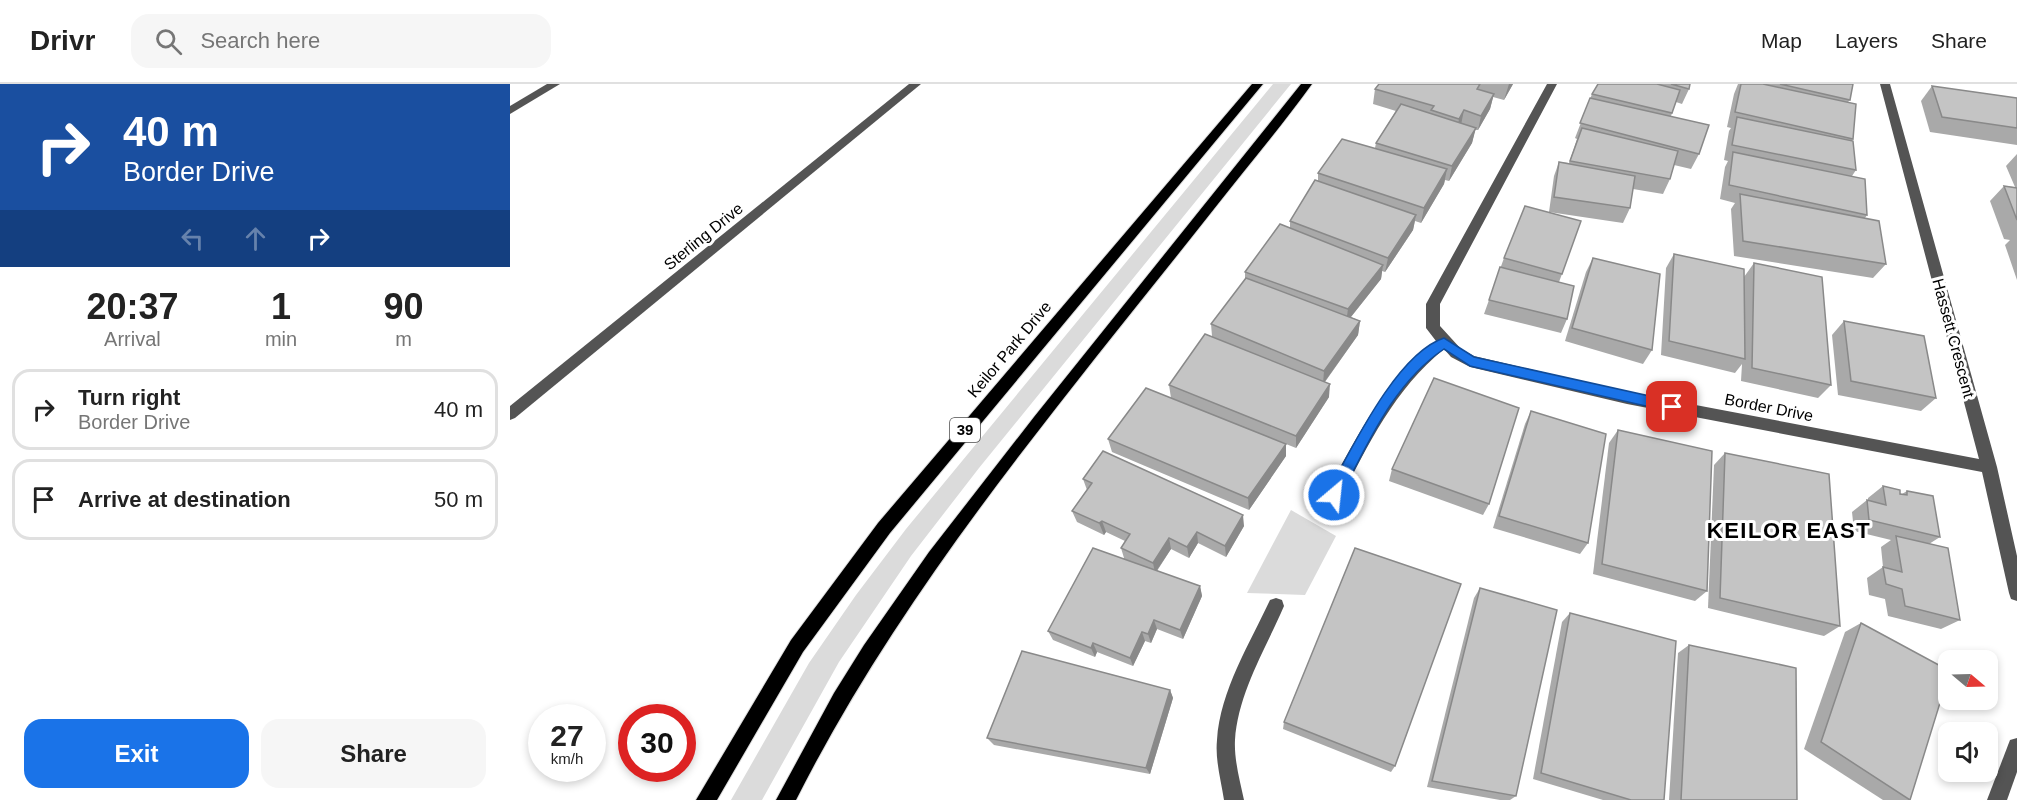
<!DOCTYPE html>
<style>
:root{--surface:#fff;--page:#f6f6f6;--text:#222;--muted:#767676;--line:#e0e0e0;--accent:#1a73e8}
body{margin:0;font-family:Arial,sans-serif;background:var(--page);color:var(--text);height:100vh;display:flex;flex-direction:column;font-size:22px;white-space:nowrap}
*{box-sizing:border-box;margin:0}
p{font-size:20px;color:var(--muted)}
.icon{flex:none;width:33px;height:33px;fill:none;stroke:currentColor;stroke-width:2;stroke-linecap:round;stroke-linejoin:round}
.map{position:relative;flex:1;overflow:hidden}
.side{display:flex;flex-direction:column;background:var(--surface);width:510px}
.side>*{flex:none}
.top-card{background:#1a4fa0;color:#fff;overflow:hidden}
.needle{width:39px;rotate:109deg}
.fabs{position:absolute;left:1428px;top:566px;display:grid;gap:12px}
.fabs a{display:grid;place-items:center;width:60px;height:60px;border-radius:12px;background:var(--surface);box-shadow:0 3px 9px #0003;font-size:30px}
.speed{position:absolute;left:18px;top:620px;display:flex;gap:12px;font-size:30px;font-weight:700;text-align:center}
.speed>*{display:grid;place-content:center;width:78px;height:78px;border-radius:50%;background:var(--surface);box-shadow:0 3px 9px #0003;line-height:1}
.speed small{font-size:15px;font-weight:400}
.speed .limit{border:9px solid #d22;background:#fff;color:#111}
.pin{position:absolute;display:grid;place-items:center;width:51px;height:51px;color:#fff;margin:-26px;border-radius:12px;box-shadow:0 3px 9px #0006}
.me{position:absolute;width:66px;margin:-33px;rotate:28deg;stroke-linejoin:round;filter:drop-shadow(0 0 4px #0008)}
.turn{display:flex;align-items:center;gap:21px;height:126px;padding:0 24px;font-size:27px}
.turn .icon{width:78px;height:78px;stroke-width:2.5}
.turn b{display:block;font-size:42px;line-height:51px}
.lanes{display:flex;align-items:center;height:57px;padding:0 24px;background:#0003;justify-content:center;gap:30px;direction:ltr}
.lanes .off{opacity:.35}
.eta{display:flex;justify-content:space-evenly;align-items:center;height:102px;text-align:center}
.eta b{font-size:36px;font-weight:700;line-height:42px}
.cta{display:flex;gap:12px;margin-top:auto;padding:12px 24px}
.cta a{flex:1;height:69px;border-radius:18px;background:var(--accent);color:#fff;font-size:24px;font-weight:700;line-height:69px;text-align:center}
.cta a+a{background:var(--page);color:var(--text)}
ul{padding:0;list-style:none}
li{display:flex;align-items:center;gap:18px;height:81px;margin:0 12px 9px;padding:0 12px;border:3px solid var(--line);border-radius:18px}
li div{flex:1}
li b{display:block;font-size:22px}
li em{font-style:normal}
header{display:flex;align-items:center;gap:36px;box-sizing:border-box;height:84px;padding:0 30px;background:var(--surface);border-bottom:2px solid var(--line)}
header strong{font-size:28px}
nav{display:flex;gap:33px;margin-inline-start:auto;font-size:21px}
.search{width:420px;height:54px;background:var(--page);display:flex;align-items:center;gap:15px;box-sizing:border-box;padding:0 21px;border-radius:18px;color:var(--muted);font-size:22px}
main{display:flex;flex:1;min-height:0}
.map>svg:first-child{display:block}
.green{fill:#dbdbdb}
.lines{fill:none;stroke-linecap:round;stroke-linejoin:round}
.major-casing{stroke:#dbdbdb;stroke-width:2}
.minor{fill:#545454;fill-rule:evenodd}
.major{fill:#000;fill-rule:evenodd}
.wall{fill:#a9a9a9}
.shaded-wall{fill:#898989}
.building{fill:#c4c4c4;stroke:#898989;stroke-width:1.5}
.route{fill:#1a73e8;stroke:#114b97;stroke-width:1.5}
.labels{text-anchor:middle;stroke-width:6;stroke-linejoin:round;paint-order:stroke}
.shield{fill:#fff;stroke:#4c4c4c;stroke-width:1.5}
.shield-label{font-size:15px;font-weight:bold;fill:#000}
.street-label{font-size:16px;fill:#000;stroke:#fff}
.district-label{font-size:22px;font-weight:bold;letter-spacing:1.5px;fill:#000;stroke:#fff}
</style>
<header>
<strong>Drivr</strong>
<div class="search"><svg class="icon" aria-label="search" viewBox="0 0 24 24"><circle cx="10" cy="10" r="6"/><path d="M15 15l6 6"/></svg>Search here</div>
<nav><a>Map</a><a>Layers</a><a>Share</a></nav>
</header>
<main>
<section class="side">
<div class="top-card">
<div class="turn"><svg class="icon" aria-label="right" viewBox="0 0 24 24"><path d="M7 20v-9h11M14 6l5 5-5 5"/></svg><div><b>40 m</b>Border Drive</div></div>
<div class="lanes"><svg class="icon off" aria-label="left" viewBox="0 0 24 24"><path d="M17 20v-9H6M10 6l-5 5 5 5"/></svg><svg class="icon off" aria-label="ahead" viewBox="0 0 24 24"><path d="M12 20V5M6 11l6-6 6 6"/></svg><svg class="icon" aria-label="right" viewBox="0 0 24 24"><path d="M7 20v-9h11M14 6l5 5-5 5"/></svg></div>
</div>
<div class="eta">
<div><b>20:37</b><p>Arrival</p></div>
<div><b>1</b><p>min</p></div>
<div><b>90</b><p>m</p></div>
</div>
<ul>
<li><svg class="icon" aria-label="right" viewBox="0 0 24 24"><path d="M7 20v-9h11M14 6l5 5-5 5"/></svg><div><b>Turn right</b><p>Border Drive</p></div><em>40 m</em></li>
<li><svg class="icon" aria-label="arrive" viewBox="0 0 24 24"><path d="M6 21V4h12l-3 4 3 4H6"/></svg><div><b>Arrive at destination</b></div><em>50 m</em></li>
</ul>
<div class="cta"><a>Exit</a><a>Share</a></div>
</section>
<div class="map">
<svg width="1507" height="716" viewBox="0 0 1507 716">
<rect width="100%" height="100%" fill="#fff"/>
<g class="green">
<path d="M763,0H781L469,384L401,472L329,578L252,716H221L299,579L346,511L396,445Z"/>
<path d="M781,426L826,452L795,511L737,509Z"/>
</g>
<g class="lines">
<defs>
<g id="major">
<path d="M742,0H753L380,449L293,568L207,716H186L281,556L368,439Z"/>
<path d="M791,0H802C771,43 737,83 704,125C555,314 395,500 286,716H266L324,609L354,561L419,468L524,333Z"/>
</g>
</defs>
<use href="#major" class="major-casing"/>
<g class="minor">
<path d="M37,0H50L0,30V22Z"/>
<path d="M399,0H411L5,334L0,336V322Z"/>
<path d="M1037,0H1047L930,220V242L951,265L964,272L1117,308L1469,375L1370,0H1380L1487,383L1507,472V517L1501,515L1499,509L1472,388L1117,320L960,283L941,273L934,265C885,305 858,360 830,416L824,418L818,416L816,411L818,406C848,350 876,296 926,257L916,244V220Z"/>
<path d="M766,514L772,516L774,522C756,564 728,609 725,656C724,676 730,697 734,716H714C711,696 705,676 707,656C710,607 740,559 760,516Z"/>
<path d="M1507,654V688L1497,716H1477L1500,656Z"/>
</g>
<use href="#major" class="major"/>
</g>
<g class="wall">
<path d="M869,0H1003L994,16L983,13L980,25L968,46H965L962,59L939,97L935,96L934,100L911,139L905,137L903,146L875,188L872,187L871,195L841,233L850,237L848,251L815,298L819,313L786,364L776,360V372L739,426L602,368L598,355L661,314L659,301L702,252L701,240L735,196V188L780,144V137L808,97V89L865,64L866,59L886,27L863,20L865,5Z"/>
<path d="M1088,0H1180L1179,5L1172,20L1166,18L1161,32L1189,70L1181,85L1164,81L1160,95L1153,110L1123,105L1120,124L1113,139L1039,128L1044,92L1049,78L1059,79L1067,55L1065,54L1082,10Z"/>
<path d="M1228,0H1343L1340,16L1338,18L1343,55L1342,57L1346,86L1342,92L1357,131L1355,134L1376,180L1363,194L1224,172L1221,125L1225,119L1210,115L1215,83L1218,77L1214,76L1219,47L1221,44L1217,43L1224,10Z"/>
<path d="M1422,2L1507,14V61L1420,48L1411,17Z"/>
<path d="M1507,70V196L1495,161L1500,156L1494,155L1480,117L1494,102L1505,103L1496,82Z"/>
<path d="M1164,170L1234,193L1244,179L1321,301L1308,314L1231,297L1232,280L1225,289L1151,271L1156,184Z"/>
<path d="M994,174L1052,190L1049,198L1057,235L1051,249L974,230Z"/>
<path d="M1083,174L1142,266L1133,280L1055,257L1076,188Z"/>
<path d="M1334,237L1426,314L1411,327L1328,311L1322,251Z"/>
<path d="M1021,327L1078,459L1070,470L983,444L1015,340Z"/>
<path d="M1108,346L1197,507L1185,517L1083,490L1099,359Z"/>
<path d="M1215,369L1330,542L1314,552L1198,524L1204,381Z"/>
<path d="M882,385L979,420L973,431L879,397Z"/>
<path d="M573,395L734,442L716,473L688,459L679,474L661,465L647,487L690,502L692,512L673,555L647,545L641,559L635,557L623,582L587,568L585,573L543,556L538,547L614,474L611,464L615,457L596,448L594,451L567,438L562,427L577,406Z"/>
<path d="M1373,402L1392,410L1397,407L1430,453L1419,460L1450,536L1431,545L1378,532L1375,515L1359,511L1357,494L1373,483L1371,463L1381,456L1344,447L1342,428L1357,416L1358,417V414Z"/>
<path d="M970,504L1006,712L1000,716H990L917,703L964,514Z"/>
<path d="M1060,529L1154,716H1093L1023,695L1052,538Z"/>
<path d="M1351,539L1400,716H1373L1294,665L1335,548Z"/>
<path d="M1179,561L1287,716H1159L1168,569Z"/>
<path d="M660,606L663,614L640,690L484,661L477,654Z"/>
<path d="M774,638L885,682L881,688L773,645Z"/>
</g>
<g class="shaded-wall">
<path d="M999,0H1003L994,16Z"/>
<path d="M984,10L980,25L968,46L971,32Z"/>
<path d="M954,26L951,41L946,50L949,35Z"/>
<path d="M966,44L962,59L939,97L942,82Z"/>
<path d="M937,85L934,100L911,139L914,124Z"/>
<path d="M906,131L903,146L875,188L878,174Z"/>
<path d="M873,181L871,195L836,239L838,225Z"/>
<path d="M850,237L848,251L813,300L814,287Z"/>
<path d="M820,300L819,313L786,364V352Z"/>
<path d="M776,360V372L739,426L738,414Z"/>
<path d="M733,431L734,442L716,473L715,462Z"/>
<path d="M592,437L596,448L594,451L589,439Z"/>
<path d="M687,448L688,459L679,474L677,463Z"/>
<path d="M659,454L661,465L645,489L643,479Z"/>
<path d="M690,502L692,512L673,555L670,546Z"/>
<path d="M644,536L647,545L641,559L638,550Z"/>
<path d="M632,548L635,557L623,582L620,574Z"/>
<path d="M583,559L587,568L585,573L581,564Z"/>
<path d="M660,606L663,614L640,690L636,684Z"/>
</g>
<g class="building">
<path d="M869,0H970L967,5L984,10L971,32L954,26L949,35L921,26L924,22L865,5Z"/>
<path d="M1088,0H1147L1170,6L1162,29L1082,10Z"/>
<path d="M1161,0H1180L1179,5Z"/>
<path d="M1231,0H1253L1346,20L1343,55L1225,28Z"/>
<path d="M1270,0H1343L1340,16Z"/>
<path d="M1422,2L1507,14V44L1432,33Z"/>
<path d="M1080,14L1199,41L1189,70L1070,39Z"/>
<path d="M891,20L966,44L942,82L866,59Z"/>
<path d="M1227,33L1343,57L1346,86L1222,61Z"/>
<path d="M1072,44L1168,67L1160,95L1060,77Z"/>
<path d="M832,55L937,85L914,124L808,89Z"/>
<path d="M1223,68L1355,95L1357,131L1219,101Z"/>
<path d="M1049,78L1125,92L1120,124L1044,113Z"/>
<path d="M805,96L906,131L878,174L780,137Z"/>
<path d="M1494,102L1507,104V136Z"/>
<path d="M1230,110L1369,137L1376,180L1233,157Z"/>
<path d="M1015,122L1071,137L1052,190L994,174Z"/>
<path d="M770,140L873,181L838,225L735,188Z"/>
<path d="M1164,170L1234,185L1235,275L1159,257Z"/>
<path d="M1083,174L1150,190L1142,266L1062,244Z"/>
<path d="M1244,179L1312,193L1321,301L1242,284Z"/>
<path d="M990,183L1064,202L1057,235L979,216Z"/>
<path d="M736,194L850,237L814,287L701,240Z"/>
<path d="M1334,237L1414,252L1426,314L1341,297Z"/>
<path d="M695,250L820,300L786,352L659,301Z"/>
<path d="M924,294L1009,324L979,420L882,385Z"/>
<path d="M636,304L776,360L738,414L598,355Z"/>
<path d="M1021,327L1096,350L1078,459L989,432Z"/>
<path d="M1108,346L1202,367L1197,507L1092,480Z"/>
<path d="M593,367L733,431L715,462L687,448L677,463L659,454L643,479L611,464L620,450L592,437L589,439L562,427L582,399L573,395Z"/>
<path d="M1215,369L1319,390L1330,542L1210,514Z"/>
<path d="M1373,402L1390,406V410L1397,411V407L1423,412L1430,453L1359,436L1357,416L1376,421Z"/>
<path d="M1386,452L1438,464L1450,536L1395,522L1392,505L1376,500L1373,483L1392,488Z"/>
<path d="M583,464L690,502L670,546L644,536L638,550L632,548L620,574L583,559L581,564L538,547Z"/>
<path d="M845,464L951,500L885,682L774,638Z"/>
<path d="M970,504L1047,526L1006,712L922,697Z"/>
<path d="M1060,529L1166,557L1154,716H1121L1031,689Z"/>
<path d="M1351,539L1438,586V593L1400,716L1311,658Z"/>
<path d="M1179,561L1286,584L1287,716H1171Z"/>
<path d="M512,567L660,606L636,684L477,654Z"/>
</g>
<path class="route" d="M934,254L964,273L1162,317L1168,323L1162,328L960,282L934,265C882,300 857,362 829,415L824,417L819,415L817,411L819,406C842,364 887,269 934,254Z"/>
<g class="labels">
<rect class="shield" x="440" y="334" width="30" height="24" rx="4.5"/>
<g class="shield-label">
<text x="455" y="351">39</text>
</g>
<g class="street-label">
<text transform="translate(193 152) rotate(-39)" y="6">Sterling Drive</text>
<text transform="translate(1444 254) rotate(75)" y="6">Hassett Crescent</text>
<text transform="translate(499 265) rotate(-50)" y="6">Keilor Park Drive</text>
<text transform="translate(1259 323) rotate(11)" y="6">Border Drive</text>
</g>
<g class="district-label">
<text x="1279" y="454">KEILOR EAST</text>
</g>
</g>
</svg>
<div class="fabs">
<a><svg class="needle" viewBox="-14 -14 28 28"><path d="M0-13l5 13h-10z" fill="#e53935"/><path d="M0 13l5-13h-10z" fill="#767676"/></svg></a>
<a><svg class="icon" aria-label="sound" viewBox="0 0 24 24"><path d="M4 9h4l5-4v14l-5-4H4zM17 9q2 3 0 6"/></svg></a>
</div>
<div class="speed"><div>27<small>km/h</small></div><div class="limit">30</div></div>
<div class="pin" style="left:1162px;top:323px;background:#d93025"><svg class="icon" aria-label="arrive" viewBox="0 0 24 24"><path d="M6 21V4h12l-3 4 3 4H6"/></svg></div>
<svg class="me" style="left:824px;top:411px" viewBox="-20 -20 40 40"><circle r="17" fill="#1a73e8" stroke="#fff" stroke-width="3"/><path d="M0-11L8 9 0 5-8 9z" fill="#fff"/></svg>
</div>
</main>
